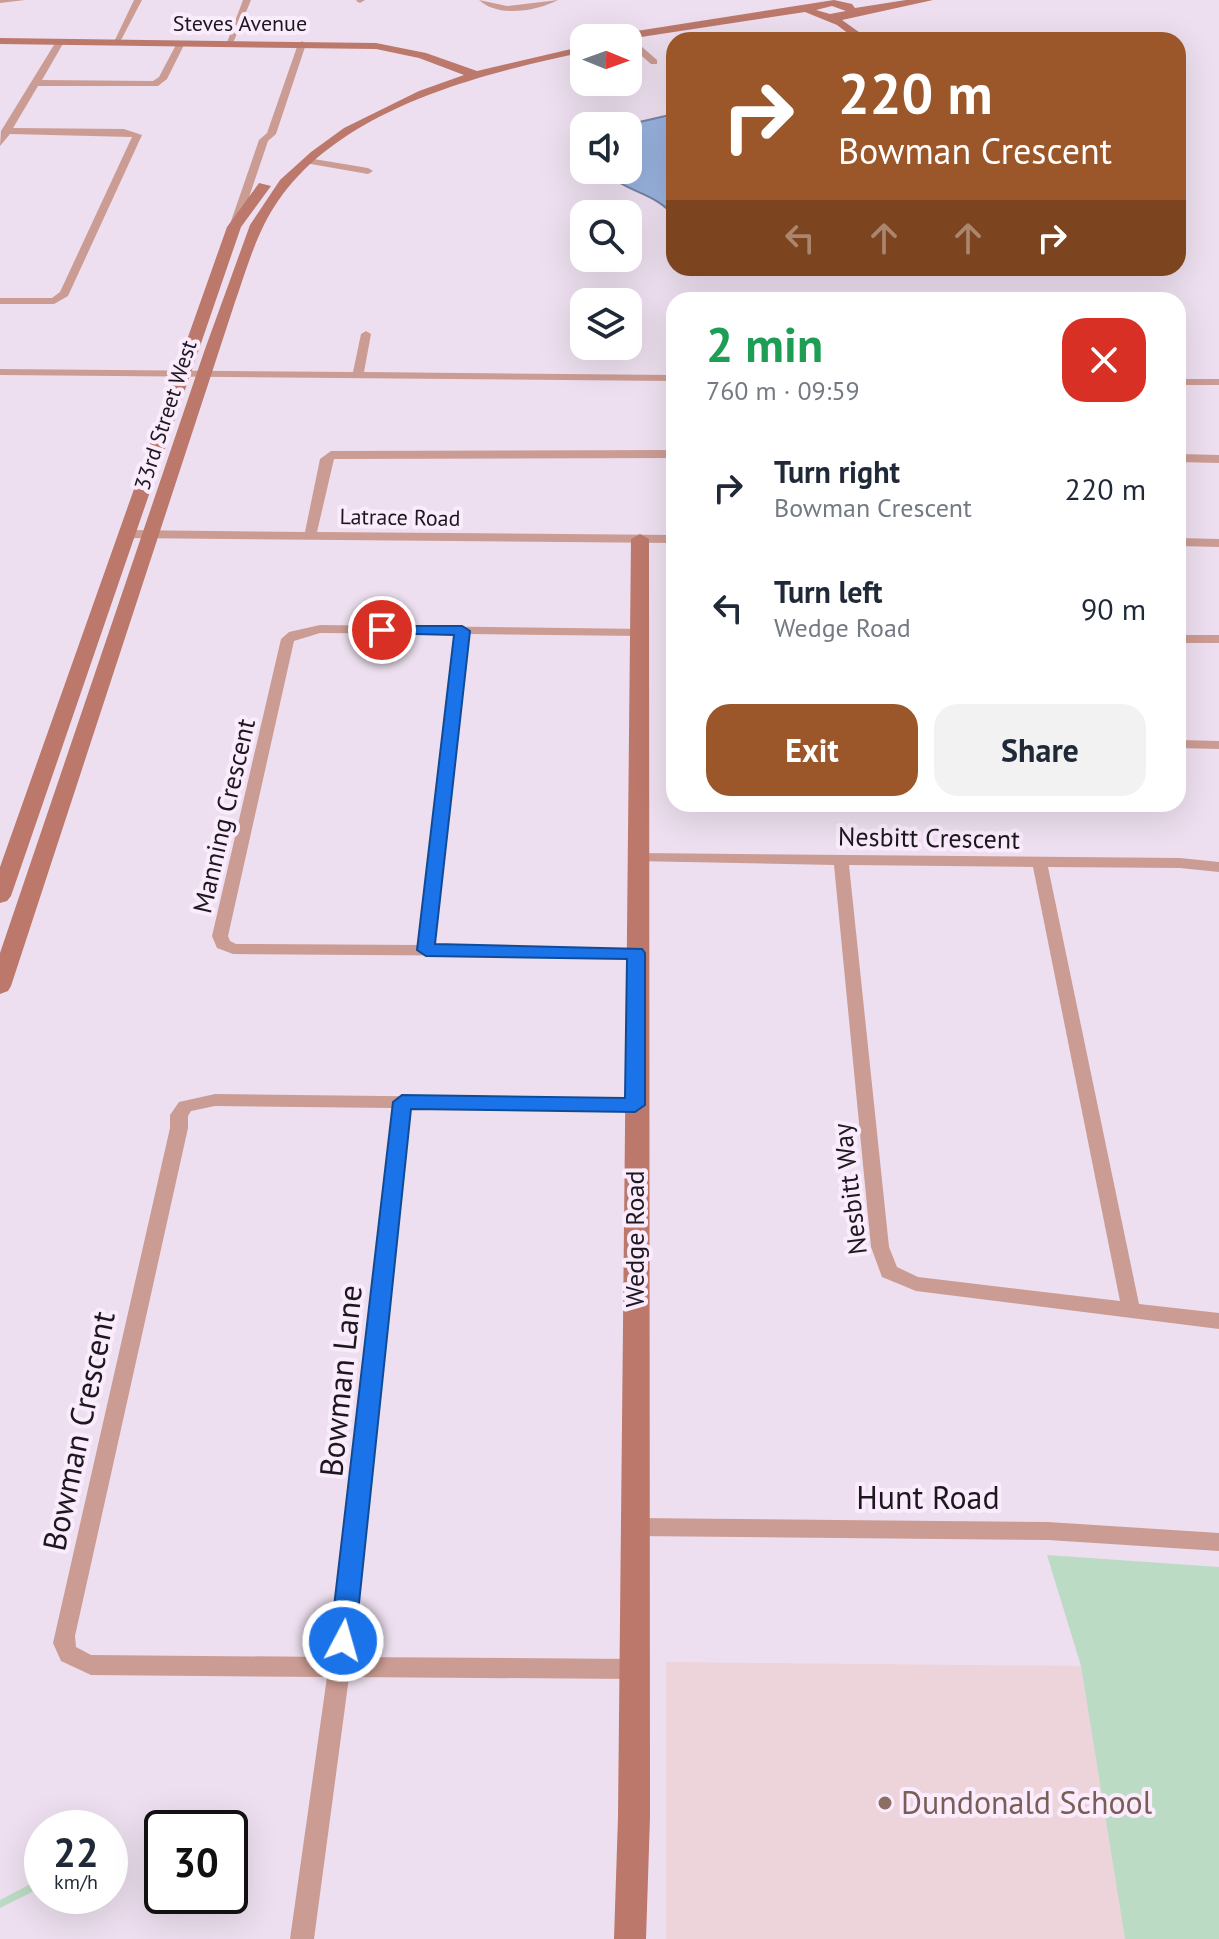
<!DOCTYPE html>
<meta charset="utf-8">
<style>
:root{--surface:#fff;--page:#f2f2f3;--text:#1f2937;--muted:#747a83;--accent:#9b5729}
body{margin:0;font-family:"PT Sans",sans-serif;background:var(--page);color:var(--text);height:100vh;display:flex;flex-direction:column;font-size:30px;white-space:nowrap}
*{box-sizing:border-box;margin:0}
p{font-size:26px;color:var(--muted)}
.icon{flex:none;width:44px;height:44px;fill:none;stroke:currentColor;stroke-width:2;stroke-linecap:round;stroke-linejoin:round}
.map{position:relative;flex:1;overflow:hidden}
.panel{position:absolute;left:666px;top:292px;width:520px;height:520px;display:flex;flex-direction:column;background:var(--surface);border-radius:24px;box-shadow:0 8px 32px #0002}
.panel>*{flex:none}
.banner{position:absolute;left:666px;top:32px;width:520px;height:244px;border-radius:24px;box-shadow:0 8px 32px #0002;background:#9b5729;color:#fff;overflow:hidden}
.needle{width:52px;rotate:91deg}
.buttons{position:absolute;left:570px;top:24px;display:grid;gap:16px}
.buttons a{display:grid;place-items:center;width:72px;height:72px;border-radius:16px;background:var(--surface);box-shadow:0 8px 32px #0002;font-size:40px}
.speed{position:absolute;left:24px;top:1810px;display:flex;gap:16px;font-size:40px;font-weight:700;text-align:center}
.speed>*{display:grid;place-content:center;width:104px;height:104px;border-radius:50%;background:var(--surface);box-shadow:0 8px 32px #0002;line-height:1}
.speed small{font-size:20px;font-weight:400}
.speed .limit{border:4px solid #111;border-radius:12px;background:#fff;color:#111}
.pin{position:absolute;display:grid;place-items:center;width:68px;height:68px;color:#fff;margin:-34px;border:4px solid #fff;border-radius:50%;box-shadow:0 2px 8px #0007}
.me{position:absolute;width:88px;margin:-44px;rotate:6deg;stroke-linejoin:round;filter:drop-shadow(0 0 6px #0008)}
.turn{display:flex;align-items:center;gap:28px;height:168px;padding:0 40px;font-size:36px}
.turn .icon{width:104px;height:104px;stroke-width:2.5}
.turn b{display:block;font-size:56px;line-height:68px}
.lanes{display:flex;align-items:center;height:76px;padding:0 40px;background:#0003;justify-content:center;gap:40px;direction:ltr}
.lanes .off{opacity:.35}
.round{display:grid;place-items:center;flex:none;width:84px;height:84px;border-radius:24px;background:var(--page)}
.head{display:flex;align-items:center;justify-content:space-between;height:136px;padding:0 40px}
h1{font-size:48px;font-weight:700;line-height:60px;color:#1e9e55}
.primary-button{display:flex;gap:16px;margin-top:auto;padding:16px 40px}
.primary-button a{flex:1;height:92px;border-radius:24px;background:var(--accent);color:#fff;font-size:32px;font-weight:700;line-height:92px;text-align:center}
.primary-button a+a{background:var(--page);color:var(--text)}
ul{padding:0;list-style:none}
li{display:flex;align-items:center;gap:24px;height:120px;padding:0 40px}
li div{flex:1}
li b{display:block;font-size:30px}
li em{font-style:normal}
.map>svg:first-child{display:block}
.education{fill:#edd3da}
.green{fill:#bcdbc4}
.water{fill:#98b2dd;stroke:#7384a4;stroke-width:2}
.lines{fill:none;stroke-linecap:round;stroke-linejoin:round}
.street{fill:#cb9c93;fill-rule:evenodd}
.secondary{fill:#bb786b;fill-rule:evenodd}
.route{fill:#1a73e8;stroke:#114b97;stroke-width:2}
.education-dot{fill:#8d6e63;stroke:#fbecfd;stroke-width:3}
.labels{text-anchor:middle;stroke-width:8;stroke-linejoin:round;paint-order:stroke}
.far-street-label{font-size:22px;fill:#1d181e;stroke:#fbecfd}
.street-label{font-size:26px;fill:#1d181e;stroke:#fbecfd}
.near-street-label{font-size:32px;fill:#1d181e;stroke:#fbecfd}
.near-education-label{font-size:32px;fill:#785e54;stroke:#fbecfd;text-anchor:start}
</style>
<div class="map">
<svg width="1219" height="1939" viewBox="0 0 1219 1939">
<rect width="100%" height="100%" fill="#eddfef"/>
<path class="education" d="M666,1662L1081,1666L1125,1939H666Z"/>
<g class="green">
<path d="M1047,1555L1219,1567V1939H1125L1081,1666Z"/>
<path d="M34,1852H42V1887L0,1908V1900L38,1880L30,1857Z"/>
</g>
<path class="water" d="M674,114V217C660,195 628,192 608,175L610,170H628V126H622Z"/>
<g class="lines">
<g class="street">
<path d="M0,0H25L0,3Z"/>
<path d="M134,0H142L120,42L113,44Z"/>
<path d="M243,0H251L233,43L226,45Z"/>
<path d="M365,0L360,3L356,1L357,0Z"/>
<path d="M479,0L507,6L558,0C537,11 498,18 479,0Z"/>
<path d="M628,39H633L657,60V64H651L628,44Z"/>
<path d="M57,40L64,42L42,80L153,81L159,77L178,41L185,43L167,79L158,86H38L13,128L124,129L142,135L68,296L54,304H0V298H52L60,292L132,137L10,134L0,146L1,131Z"/>
<path d="M302,41L306,44L276,134L268,141L239,227L230,229L229,227L259,140L267,133L298,44Z"/>
<path d="M308,158L368,168L373,171L368,174L305,163V159Z"/>
<path d="M366,331L371,334L364,372L674,375V381L0,375V369L353,372L361,334Z"/>
<rect x="1178" y="379" width="41" height="6"/>
<path d="M674,450V458L334,459L317,532L674,535V543L126,538L120,534L126,530L305,532L320,459L331,451Z"/>
<path d="M1178,454L1219,455V463L1178,462Z"/>
<path d="M1178,538L1219,539V547L1178,546Z"/>
<path d="M320,625L645,629L647,632L640,636L468,634L434,946L636,948L644,953L642,957L233,954L217,948L212,936L281,639L289,632ZM320,633L455,634L419,945L236,944L230,941L228,936L294,641Z"/>
<rect x="1178" y="635" width="41" height="8"/>
<path d="M1178,740L1219,741V749L1178,748Z"/>
<path d="M638,853L1180,858L1219,862V872L1180,868L1048,867L1139,1304L1219,1313V1329L916,1291L882,1277L871,1247L834,865L633,861L630,858ZM849,865L1033,867L1120,1301L918,1277L897,1267L889,1247Z"/>
<path d="M215,1094L635,1099L641,1101L644,1105L641,1109L635,1111L410,1109L352,1657L634,1659L642,1662L645,1669L642,1676L634,1679L349,1677L314,1939H290L327,1677L91,1675L61,1661L53,1643L170,1128V1115L179,1102ZM215,1106L393,1108L330,1657L91,1655L76,1647L75,1636L188,1128V1116L191,1111Z"/>
<path d="M635,1518L1048,1522L1219,1533V1551L1048,1540L635,1536L628,1533L625,1527L628,1521Z"/>
</g>
<g class="secondary">
<path d="M834,0L852,4L855,8L906,0H933L842,20L870,40H857L837,25L805,12L628,39L605,38L611,35ZM832,6L846,11L830,14L816,10Z"/>
<path d="M0,38L376,43L426,53L477,71L584,46V52C480,74 342,108 278,201C257,231 247,268 235,302L11,986L8,991L0,994V953L204,352L250,225L280,180L311,152L344,128L419,91L464,75L419,58L376,49L0,44Z"/>
<path d="M259,183L271,186L241,227L11,896L7,901L0,903V867L227,227Z"/>
<path d="M640,534L649,539L650,1817L646,1939H614L618,1817L631,539Z"/>
</g>
</g>
<path class="route" d="M382,626H462L470,631L435,944L642,949L645,953V1105L635,1112L411,1109L355,1641L351,1649L343,1652L334,1649L330,1641L393,1102L402,1095L625,1098L627,959L426,956L417,950L454,635L377,633L375,630Z"/>
<circle class="education-dot" cx="885" cy="1803" r="8"/>
<g class="labels">
<g class="far-street-label">
<text x="240" y="31">Steves Avenue</text>
<text transform="translate(165 415) rotate(-72)" y="8">33rd Street West</text>
<text transform="translate(400 517) rotate(1)" y="8">Latrace Road</text>
</g>
<g class="street-label">
<text transform="translate(224 816) rotate(-77)" y="9">Manning Crescent</text>
<text transform="translate(929 838) rotate(1)" y="9">Nesbitt Crescent</text>
<text transform="translate(850 1189) rotate(-97)" y="9">Nesbitt Way</text>
<text transform="translate(635 1239) rotate(-90)" y="9">Wedge Road</text>
</g>
<g class="near-street-label">
<text transform="translate(341 1381) rotate(-84)" y="11">Bowman Lane</text>
<text transform="translate(79 1431) rotate(-78)" y="11">Bowman Crescent</text>
<text x="928" y="1509">Hunt Road</text>
</g>
<g class="near-education-label">
<text x="901" y="1814">Dundonald School</text>
</g>
</g>
</svg>
<div class="buttons">
<a><svg class="needle" viewBox="-14 -14 28 28"><path d="M0-13l5 13h-10z" fill="#e53935"/><path d="M0 13l5-13h-10z" fill="#747a83"/></svg></a>
<a><svg class="icon" aria-label="sound" viewBox="0 0 24 24"><path d="M4 9h4l5-4v14l-5-4H4zM17 9q2 3 0 6"/></svg></a>
<a><svg class="icon" aria-label="search" viewBox="0 0 24 24"><circle cx="10" cy="10" r="6"/><path d="M15 15l6 6"/></svg></a>
<a><svg class="icon" aria-label="layers" viewBox="0 0 24 24"><path d="M12 4l9 5-9 5-9-5zM3 14l9 5 9-5"/></svg></a>
</div>
<div class="speed"><div>22<small>km/h</small></div><div class="limit">30</div></div>
<div class="pin" style="left:382px;top:630px;background:#d93025"><svg class="icon" aria-label="arrive" viewBox="0 0 24 24"><path d="M6 21V4h12l-3 4 3 4H6"/></svg></div>
<svg class="me" style="left:343px;top:1641px" viewBox="-20 -20 40 40"><circle r="17" fill="#1a73e8" stroke="#fff" stroke-width="3"/><path d="M0-11L8 9 0 5-8 9z" fill="#fff"/></svg>
<div class="banner">
<div class="turn"><svg class="icon" aria-label="right" viewBox="0 0 24 24"><path d="M7 20v-9h11M14 6l5 5-5 5"/></svg><div><b>220 m</b>Bowman Crescent</div></div>
<div class="lanes"><svg class="icon off" aria-label="left" viewBox="0 0 24 24"><path d="M17 20v-9H6M10 6l-5 5 5 5"/></svg><svg class="icon off" aria-label="ahead" viewBox="0 0 24 24"><path d="M12 20V5M6 11l6-6 6 6"/></svg><svg class="icon off" aria-label="ahead" viewBox="0 0 24 24"><path d="M12 20V5M6 11l6-6 6 6"/></svg><svg class="icon" aria-label="right" viewBox="0 0 24 24"><path d="M7 20v-9h11M14 6l5 5-5 5"/></svg></div>
</div>
<section class="panel">
<div class="head"><div><h1>2 min</h1><p>760 m · 09:59</p></div><a class="round" style="background:#d93025;color:#fff"><svg class="icon" aria-label="close" viewBox="0 0 24 24"><path d="M6 6l12 12M18 6L6 18"/></svg></a></div>
<ul>
<li><svg class="icon" aria-label="right" viewBox="0 0 24 24"><path d="M7 20v-9h11M14 6l5 5-5 5"/></svg><div><b>Turn right</b><p>Bowman Crescent</p></div><em>220 m</em></li>
<li><svg class="icon" aria-label="left" viewBox="0 0 24 24"><path d="M17 20v-9H6M10 6l-5 5 5 5"/></svg><div><b>Turn left</b><p>Wedge Road</p></div><em>90 m</em></li>
</ul>
<div class="primary-button"><a>Exit</a><a>Share</a></div>
</section>
</div>
